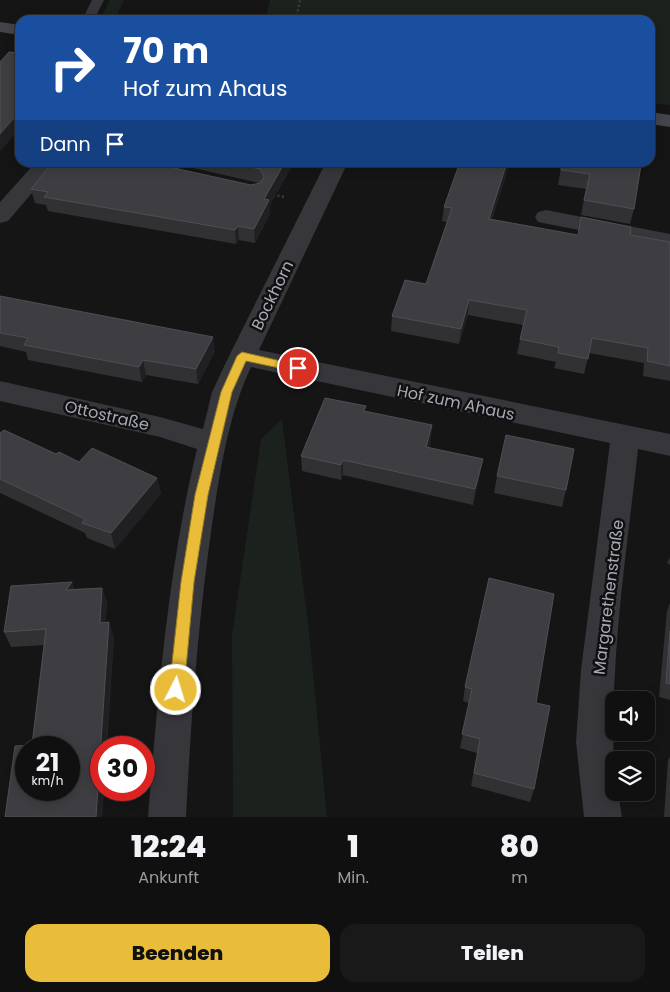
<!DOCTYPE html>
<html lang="de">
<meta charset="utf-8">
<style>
:root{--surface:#101010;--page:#191919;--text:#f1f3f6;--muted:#9c9d9f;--line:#303030;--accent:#e9bd39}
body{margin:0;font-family:Poppins,sans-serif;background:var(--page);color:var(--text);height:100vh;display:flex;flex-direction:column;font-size:19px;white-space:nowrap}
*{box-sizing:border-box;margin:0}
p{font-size:16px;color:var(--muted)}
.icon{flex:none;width:28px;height:28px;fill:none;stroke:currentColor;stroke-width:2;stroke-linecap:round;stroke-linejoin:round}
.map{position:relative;height:817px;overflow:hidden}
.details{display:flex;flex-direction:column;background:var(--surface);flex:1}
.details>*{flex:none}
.banner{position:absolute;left:15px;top:15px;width:640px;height:152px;border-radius:15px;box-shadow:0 2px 12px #0003,0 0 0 1px var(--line);background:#1a4fa0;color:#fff;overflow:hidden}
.fabs{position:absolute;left:605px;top:691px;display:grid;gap:10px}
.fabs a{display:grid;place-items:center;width:50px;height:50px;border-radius:10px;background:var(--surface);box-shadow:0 2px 12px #0003,0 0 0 1px var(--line);font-size:25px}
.speed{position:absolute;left:15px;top:736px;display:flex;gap:10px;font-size:25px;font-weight:700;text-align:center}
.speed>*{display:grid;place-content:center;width:65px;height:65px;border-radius:50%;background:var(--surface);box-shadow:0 2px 12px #0003,0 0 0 1px var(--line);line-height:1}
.speed small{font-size:12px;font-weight:400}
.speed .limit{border:8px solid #d22;background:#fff;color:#111}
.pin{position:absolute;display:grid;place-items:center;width:42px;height:42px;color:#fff;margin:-21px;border:2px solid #fff;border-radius:50%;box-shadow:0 1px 5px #0007}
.me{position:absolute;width:55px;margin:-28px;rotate:5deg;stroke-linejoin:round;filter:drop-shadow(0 0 4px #0008)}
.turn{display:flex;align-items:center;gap:18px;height:105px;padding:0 25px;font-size:22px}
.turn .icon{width:65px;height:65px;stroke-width:2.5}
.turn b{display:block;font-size:35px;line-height:42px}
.then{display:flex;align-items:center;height:48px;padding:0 25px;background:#0003;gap:10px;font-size:19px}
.eta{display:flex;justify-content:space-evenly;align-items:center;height:85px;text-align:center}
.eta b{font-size:30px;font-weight:800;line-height:35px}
.action{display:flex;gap:10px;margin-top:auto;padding:10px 25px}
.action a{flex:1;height:58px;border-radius:15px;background:var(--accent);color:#111;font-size:20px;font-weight:800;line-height:58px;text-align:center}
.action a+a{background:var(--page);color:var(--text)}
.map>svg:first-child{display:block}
.green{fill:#1b211c}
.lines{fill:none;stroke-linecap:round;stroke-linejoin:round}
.path{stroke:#3c3d42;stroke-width:2.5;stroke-dasharray:2 2.5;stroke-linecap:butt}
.lane{fill:#36363b;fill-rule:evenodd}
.street{fill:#36363b;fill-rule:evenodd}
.secondary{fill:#44454b;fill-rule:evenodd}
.wall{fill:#313134}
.shaded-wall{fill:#202022}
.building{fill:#3e3e42;stroke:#4e4f54;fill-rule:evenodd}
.route{fill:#e9bd39;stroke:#977b25}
.labels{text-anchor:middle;stroke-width:5;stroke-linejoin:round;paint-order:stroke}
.street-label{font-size:16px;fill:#a7aab6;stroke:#101011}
</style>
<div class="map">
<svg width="670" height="817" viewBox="0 0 670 817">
<rect width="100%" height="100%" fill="#151516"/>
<g class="green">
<path d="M110,0H124L118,13V20H102L101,17Z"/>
<path d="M270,0H670V105L650,103V20H265Z"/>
<path d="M282,419L309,632L327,817H233L232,635L261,439Z"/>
</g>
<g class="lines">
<g class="path">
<path d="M296,20L300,0"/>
<path d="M273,195L286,197"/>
</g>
<path class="lane" d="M92,0H104L94,20H82Z"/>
<g class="street">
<path d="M36,162H60L44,179L8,221L0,223V202Z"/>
<path d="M326,162H348L259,350L670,434V456L638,449C630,523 619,597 615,672C612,713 614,752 614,792H618L622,817H584L576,742L581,670L610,443L251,367C228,416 220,472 212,525C198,622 191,719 186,817H148C158,694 168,569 197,449L160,437L0,401V381L160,417L203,429L212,392L229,356Z"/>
<path d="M546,210L670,234V248L538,222L535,217L538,212Z"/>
</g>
<g class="secondary">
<path d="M0,22L20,25V35L0,32Z"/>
<path d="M650,112L670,115V127L650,124Z"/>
</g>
</g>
<g class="wall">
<path d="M167,162H294L270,205V214L255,243L239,240L236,244L48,211L46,205L35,203L31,189L251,185L259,183Z"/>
<path d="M460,162H510L492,219L577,235H630L670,242V381L643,376L644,363L589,353L584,374L554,368L556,362L517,354L523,325L468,315L459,344L391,331L392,316L426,284L447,222L442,221L444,207Z"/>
<path d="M562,162H630L634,209L630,224L581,215L586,189L558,185Z"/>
<path d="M0,297L215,351L198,384L146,375L142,382L28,360L26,352L0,346Z"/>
<path d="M365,411L431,441L429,447L480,474L473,505L343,475L341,480L302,471L301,456Z"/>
<path d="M0,433L56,454L79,462L157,478L161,494L115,549L87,538L85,533L0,493Z"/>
<path d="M497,476L566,490L562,507L494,493Z"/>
<path d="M670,557V565L667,563Z"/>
<path d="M72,582L74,589L102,588L107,603L105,622L114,637L102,817H5L32,745L44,645L11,647L4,632Z"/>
<path d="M670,603V700L659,697L667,611Z"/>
<path d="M465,687L536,703L534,789L530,802L471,786L477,753L460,748L469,703L463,701Z"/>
<path d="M670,757V817H664L668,760Z"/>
</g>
<g class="shaded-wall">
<path d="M20,111V128L0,152V134Z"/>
<path d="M285,162H294L270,205V214L255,243L254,229L264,199Z"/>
<path d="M507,162H510L487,233L489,219Z"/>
<path d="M238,226L239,240L236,244L235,230Z"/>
<path d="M469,300L468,315L459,344L461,329Z"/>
<path d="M213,337L215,351L198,384L196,369Z"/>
<path d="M143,360L146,375L142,382L139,367Z"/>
<path d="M432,425L431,441L424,462L426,447Z"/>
<path d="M483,459L480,474L473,505L475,489Z"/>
<path d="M343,460V475L341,480V465Z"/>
<path d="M157,478L161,494L115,549L111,533Z"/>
<path d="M72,582L77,597L66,590Z"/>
<path d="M102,588L107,603L104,638L100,623Z"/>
<path d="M109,622L114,637L106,748H101V790H104L102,817H96Z"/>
</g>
<g class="building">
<path d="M9,52L20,53V111L0,134V62Z"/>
<path d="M53,162H147L251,185L260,183L264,177L260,169L228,162H285L264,199L269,200L254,229L238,226L235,230L44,197L48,192L31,189Z"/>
<path d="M460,162H507L489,219L578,235L581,217L631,227L630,235L670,242V366L647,361L648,348L592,338L588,359L558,353L559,347L520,339L527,310L469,300L461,329L392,316L405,280L426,284L452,208L444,207Z"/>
<path d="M562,162H630V164L641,165L634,209L584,200L590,174L561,170Z"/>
<path d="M0,297V296L213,337L196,369L143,360L139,367L24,345L28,338L0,333Z"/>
<path d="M325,398L366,406L364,411L432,425L426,447L483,459L475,489L343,460L341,465L301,456Z"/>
<path d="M4,430L56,454L59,452L79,462L92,448L157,478L111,533L82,523L85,519L0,479V433Z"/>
<path d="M506,435L574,449L566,490L497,476Z"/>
<path d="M489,578L554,594L536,703L550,706L534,789L474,773L480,739L462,734L472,689L465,687Z"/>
<path d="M72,582L66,590L102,588L100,623L109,622L96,817H5L15,746L32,745L46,629L4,632L11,586ZM26,748H69V790H26Z"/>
<path d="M670,631V684L666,683Z"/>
</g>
<path class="route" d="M242,352L298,365L303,368L298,372L246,361L232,392L208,495L194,582L184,690L182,694L176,696L171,694L169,690L181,582L195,495L221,392L237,356Z"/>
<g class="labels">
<g class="street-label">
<text transform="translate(272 295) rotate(-64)" y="6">Bockhorn</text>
<text transform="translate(456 402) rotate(12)" y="6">Hof zum Ahaus</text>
<text transform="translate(107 415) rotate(13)" y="6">Ottostraße</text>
<text transform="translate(608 597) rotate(-83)" y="6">Margarethenstraße</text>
</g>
</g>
</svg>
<div class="fabs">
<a><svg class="icon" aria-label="sound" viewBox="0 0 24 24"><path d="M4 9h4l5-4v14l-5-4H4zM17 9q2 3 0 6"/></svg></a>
<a><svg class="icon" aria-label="layers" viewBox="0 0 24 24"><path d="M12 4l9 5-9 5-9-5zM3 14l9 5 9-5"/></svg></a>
</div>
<div class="speed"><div>21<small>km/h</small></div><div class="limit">30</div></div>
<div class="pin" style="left:298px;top:368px;background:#d93025"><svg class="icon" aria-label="arrive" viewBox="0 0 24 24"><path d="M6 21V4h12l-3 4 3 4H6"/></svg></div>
<svg class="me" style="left:176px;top:690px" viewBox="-20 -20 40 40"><circle r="17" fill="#e9bd39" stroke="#fff" stroke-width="3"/><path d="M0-11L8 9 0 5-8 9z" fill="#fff"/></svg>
<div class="banner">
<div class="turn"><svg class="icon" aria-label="right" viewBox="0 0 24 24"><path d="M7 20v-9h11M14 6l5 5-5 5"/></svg><div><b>70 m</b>Hof zum Ahaus</div></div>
<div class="then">Dann<svg class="icon" aria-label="arrive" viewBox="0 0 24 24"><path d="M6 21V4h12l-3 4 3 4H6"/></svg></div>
</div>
</div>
<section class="details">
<div class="eta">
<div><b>12:24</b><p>Ankunft</p></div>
<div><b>1</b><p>Min.</p></div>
<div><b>80</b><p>m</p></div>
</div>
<div class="action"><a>Beenden</a><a>Teilen</a></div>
</section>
